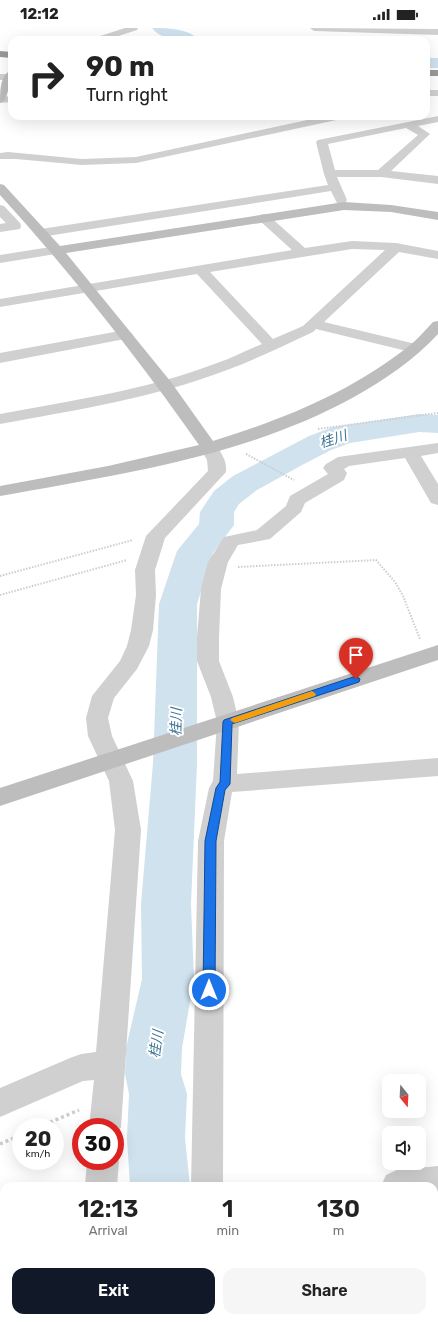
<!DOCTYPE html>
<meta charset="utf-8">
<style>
:root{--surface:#fff;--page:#f6f6f6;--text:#222;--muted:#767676;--accent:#111827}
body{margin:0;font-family:Rubik,"Noto Sans JP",sans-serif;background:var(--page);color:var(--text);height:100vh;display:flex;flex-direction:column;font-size:15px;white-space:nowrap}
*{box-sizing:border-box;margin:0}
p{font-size:13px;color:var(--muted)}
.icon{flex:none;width:22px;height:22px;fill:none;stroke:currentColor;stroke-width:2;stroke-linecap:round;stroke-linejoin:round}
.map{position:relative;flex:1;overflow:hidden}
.panel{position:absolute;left:0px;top:1154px;width:438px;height:140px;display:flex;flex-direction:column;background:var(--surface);border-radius:12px 12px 0 0;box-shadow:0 4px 16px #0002}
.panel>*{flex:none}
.guide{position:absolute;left:8px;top:8px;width:422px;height:84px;border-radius:12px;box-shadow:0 4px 16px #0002;background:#fff;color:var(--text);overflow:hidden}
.needle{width:26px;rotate:162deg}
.controls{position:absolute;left:382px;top:1046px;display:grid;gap:8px}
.controls a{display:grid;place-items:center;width:44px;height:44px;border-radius:8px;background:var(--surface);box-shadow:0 4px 16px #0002;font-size:20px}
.speed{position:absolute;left:12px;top:1090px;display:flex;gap:8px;font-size:20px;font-weight:700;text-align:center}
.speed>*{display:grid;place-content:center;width:52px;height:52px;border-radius:50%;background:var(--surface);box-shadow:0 4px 16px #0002;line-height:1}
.speed small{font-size:10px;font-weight:400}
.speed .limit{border:6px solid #d22;background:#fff;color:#111}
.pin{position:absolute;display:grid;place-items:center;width:34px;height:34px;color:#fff;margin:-41px -17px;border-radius:50% 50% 50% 0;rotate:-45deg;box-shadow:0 0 4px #0007}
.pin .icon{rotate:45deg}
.me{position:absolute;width:44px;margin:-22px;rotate:0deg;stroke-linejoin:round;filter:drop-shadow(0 0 3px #0008)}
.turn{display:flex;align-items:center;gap:14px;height:84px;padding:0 12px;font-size:18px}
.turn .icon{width:52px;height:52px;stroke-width:2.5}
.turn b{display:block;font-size:28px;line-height:34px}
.eta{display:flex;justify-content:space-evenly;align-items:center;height:68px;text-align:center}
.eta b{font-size:24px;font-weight:600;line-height:28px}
.button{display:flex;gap:8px;margin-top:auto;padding:8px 12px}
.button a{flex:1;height:46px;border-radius:12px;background:var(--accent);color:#fff;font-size:16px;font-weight:600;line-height:46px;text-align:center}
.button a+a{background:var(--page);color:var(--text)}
.status{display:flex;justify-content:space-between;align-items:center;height:28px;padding:0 20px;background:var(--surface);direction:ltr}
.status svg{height:11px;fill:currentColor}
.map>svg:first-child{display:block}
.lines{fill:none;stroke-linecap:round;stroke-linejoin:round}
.river{fill:#cfe2ee;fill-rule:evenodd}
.path-far1{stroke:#cdcdcd;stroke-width:2;stroke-dasharray:1.5 1.5;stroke-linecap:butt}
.path{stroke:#cdcdcd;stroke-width:3.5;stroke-dasharray:3 3;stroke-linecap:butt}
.street{fill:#d0d0d0;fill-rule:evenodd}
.secondary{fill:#bdbdbd;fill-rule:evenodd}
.highway{fill:#9a9a9a;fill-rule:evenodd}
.route{fill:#1a73e8;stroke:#114b97}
.slow{fill:#f59e0b}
.labels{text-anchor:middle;stroke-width:4;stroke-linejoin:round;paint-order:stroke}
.water-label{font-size:14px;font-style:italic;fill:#3f7597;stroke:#fff}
</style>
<div class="status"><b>12:12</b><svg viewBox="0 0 49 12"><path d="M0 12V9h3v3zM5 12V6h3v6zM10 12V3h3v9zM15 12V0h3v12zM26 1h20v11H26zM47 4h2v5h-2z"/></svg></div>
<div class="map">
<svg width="438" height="1294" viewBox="0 0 438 1294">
<rect width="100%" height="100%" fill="#fff"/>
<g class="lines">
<g class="river">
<path d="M152,0C165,0 190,0 198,12C185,12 161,13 152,0Z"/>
<rect x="426" y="30" width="12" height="10"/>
<path d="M419,386L438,387V405L419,404L350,415L331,422L304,436L257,462L239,476L234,484V497L213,525L197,576V735L191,876L194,951L182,1020L181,1046L187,1066L185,1110L190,1158H130L127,1110L129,1066L125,1046L126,1020L142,951L141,876L153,735L159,576L177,523L199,496L200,484L214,463L233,448L309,408L333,399Z"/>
<rect x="119" y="1290" width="66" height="4"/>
</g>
<g class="path-far1">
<path d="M318,401L438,385"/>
<path d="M246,426L294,452"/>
<path d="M238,539L376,532L395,554L403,568L420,611"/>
<path d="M0,548L133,512"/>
<path d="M0,567L127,532"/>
</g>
<g class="path">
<path d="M39,1099L79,1082"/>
<path d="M0,1116L21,1107"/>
</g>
<g class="street">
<path d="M125,0H138L137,2L106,12H93L94,10Z"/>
<path d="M310,0L438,1V7L314,3Z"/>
<rect x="0" y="46" width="12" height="6"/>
<rect x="426" y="62" width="12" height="6"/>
<path d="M12,68V74L0,75V69Z"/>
<path d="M326,88H346L341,91L136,135L82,137L16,131H0V125L8,124L82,131L136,129Z"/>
<path d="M438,88V94L418,98L430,106L391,143L438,148V156L381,149H337L347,172L345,175H337L331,163L41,209L36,208L35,205L36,202L41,201L328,157L324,146L316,114L318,112ZM406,100L418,107L378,142H335L328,116Z"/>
<path d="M0,177L4,178L20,195L21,198L20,201L0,204V196L6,195L0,189Z"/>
<path d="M264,186L268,187L305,220L352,213L396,215L438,223V231L399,224L324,294L420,317L423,320L420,323L415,325L316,301L313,304C285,317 256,331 227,342C154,370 76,382 0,396V386C73,372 148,362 217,335C232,330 247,322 262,316L197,246L0,279V271L292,222L260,193L258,190L260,187ZM352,221L385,222L303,298L273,311L210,244Z"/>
<path d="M57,218L62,219L64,222L62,225L0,235V227Z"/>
<path d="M125,302L130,304L133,307L130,310L0,335V325Z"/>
<path d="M438,415V425L421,428L438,456V477L431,475L405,430L349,438L344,441L347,445L344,452L305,475L301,484L270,511L238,517L228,534L221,561L219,609V633L233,669L239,694L237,746L438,730V748L232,764L224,813L223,1158H191L198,813L209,760L213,753L217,694L211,669L197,633V609L201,561L204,549L208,534L224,509L257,502L286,478L290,468L328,446L323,440L326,436L338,429Z"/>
<path d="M210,416L216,417C222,426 227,433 226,444L165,510L155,542L156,567L153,602L149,618L137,641L114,670L108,690L112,708L133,753L141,802L121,1099L115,1110V1099H89L94,1052L83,1053L0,1089V1060L70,1030L81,1026L96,1024L115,802L109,753L88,708L86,690L92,668L120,633L127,618L131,602L136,567L135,542L146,508L208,443L207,432L201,421L204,417Z"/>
<path d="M115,1124L119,1133L117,1158H85L87,1133H115Z"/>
<path d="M438,1138V1170H434V1158H381L386,1147L397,1142Z"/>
<path d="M75,1290H111L110,1294H74Z"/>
<rect x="188" y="1290" width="36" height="4"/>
</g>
<g class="secondary">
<path d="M12,42V50L5,72L0,75C0,63 0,46 12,42Z"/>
<path d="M0,156L4,157L60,218L344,174L391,177L438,184V192L391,184L344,182L66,225L171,354L213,413C284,391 351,364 409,318C418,311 425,302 433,294L438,293V306C414,332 384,352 354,369C245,429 121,446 0,468V458L108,438L199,417C138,330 72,246 0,167Z"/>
<path d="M438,617V632L0,778V760Z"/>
</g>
<g class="highway">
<path d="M0,23L12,24V30L0,29Z"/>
<rect x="426" y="42" width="12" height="6"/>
</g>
</g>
<path class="route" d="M356,648L360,651L359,654L232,696L230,756L225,762L216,813L215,962L213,966L209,967L205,966L203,962L205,813L216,760L220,754L223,694L224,692Z"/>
<path class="slow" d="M312,663L316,666L315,668L235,695L230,692L232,690Z"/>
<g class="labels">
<g class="water-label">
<text transform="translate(333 411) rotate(-18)" y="5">桂川</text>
<text transform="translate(176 694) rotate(-89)" y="5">桂川</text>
<text transform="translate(156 1016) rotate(-82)" y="5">桂川</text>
</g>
</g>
</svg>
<div class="controls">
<a><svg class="needle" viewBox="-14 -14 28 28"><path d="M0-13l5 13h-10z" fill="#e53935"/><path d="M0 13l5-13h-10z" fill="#767676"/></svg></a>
<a><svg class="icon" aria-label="sound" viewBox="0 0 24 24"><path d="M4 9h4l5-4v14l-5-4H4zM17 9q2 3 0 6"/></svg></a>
</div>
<div class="speed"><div>20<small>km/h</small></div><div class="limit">30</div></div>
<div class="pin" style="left:356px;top:651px;background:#d93025"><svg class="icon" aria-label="arrive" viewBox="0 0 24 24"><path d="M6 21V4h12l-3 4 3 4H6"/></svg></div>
<svg class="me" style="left:209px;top:962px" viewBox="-20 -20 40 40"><circle r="17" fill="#1a73e8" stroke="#fff" stroke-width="3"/><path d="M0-11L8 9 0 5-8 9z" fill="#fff"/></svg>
<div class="guide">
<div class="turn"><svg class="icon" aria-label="right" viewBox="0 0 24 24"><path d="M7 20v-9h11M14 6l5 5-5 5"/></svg><div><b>90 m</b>Turn right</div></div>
</div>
<section class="panel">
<div class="eta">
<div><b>12:13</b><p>Arrival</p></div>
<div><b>1</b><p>min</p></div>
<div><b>130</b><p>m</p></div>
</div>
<div class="button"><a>Exit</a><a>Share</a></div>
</section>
</div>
